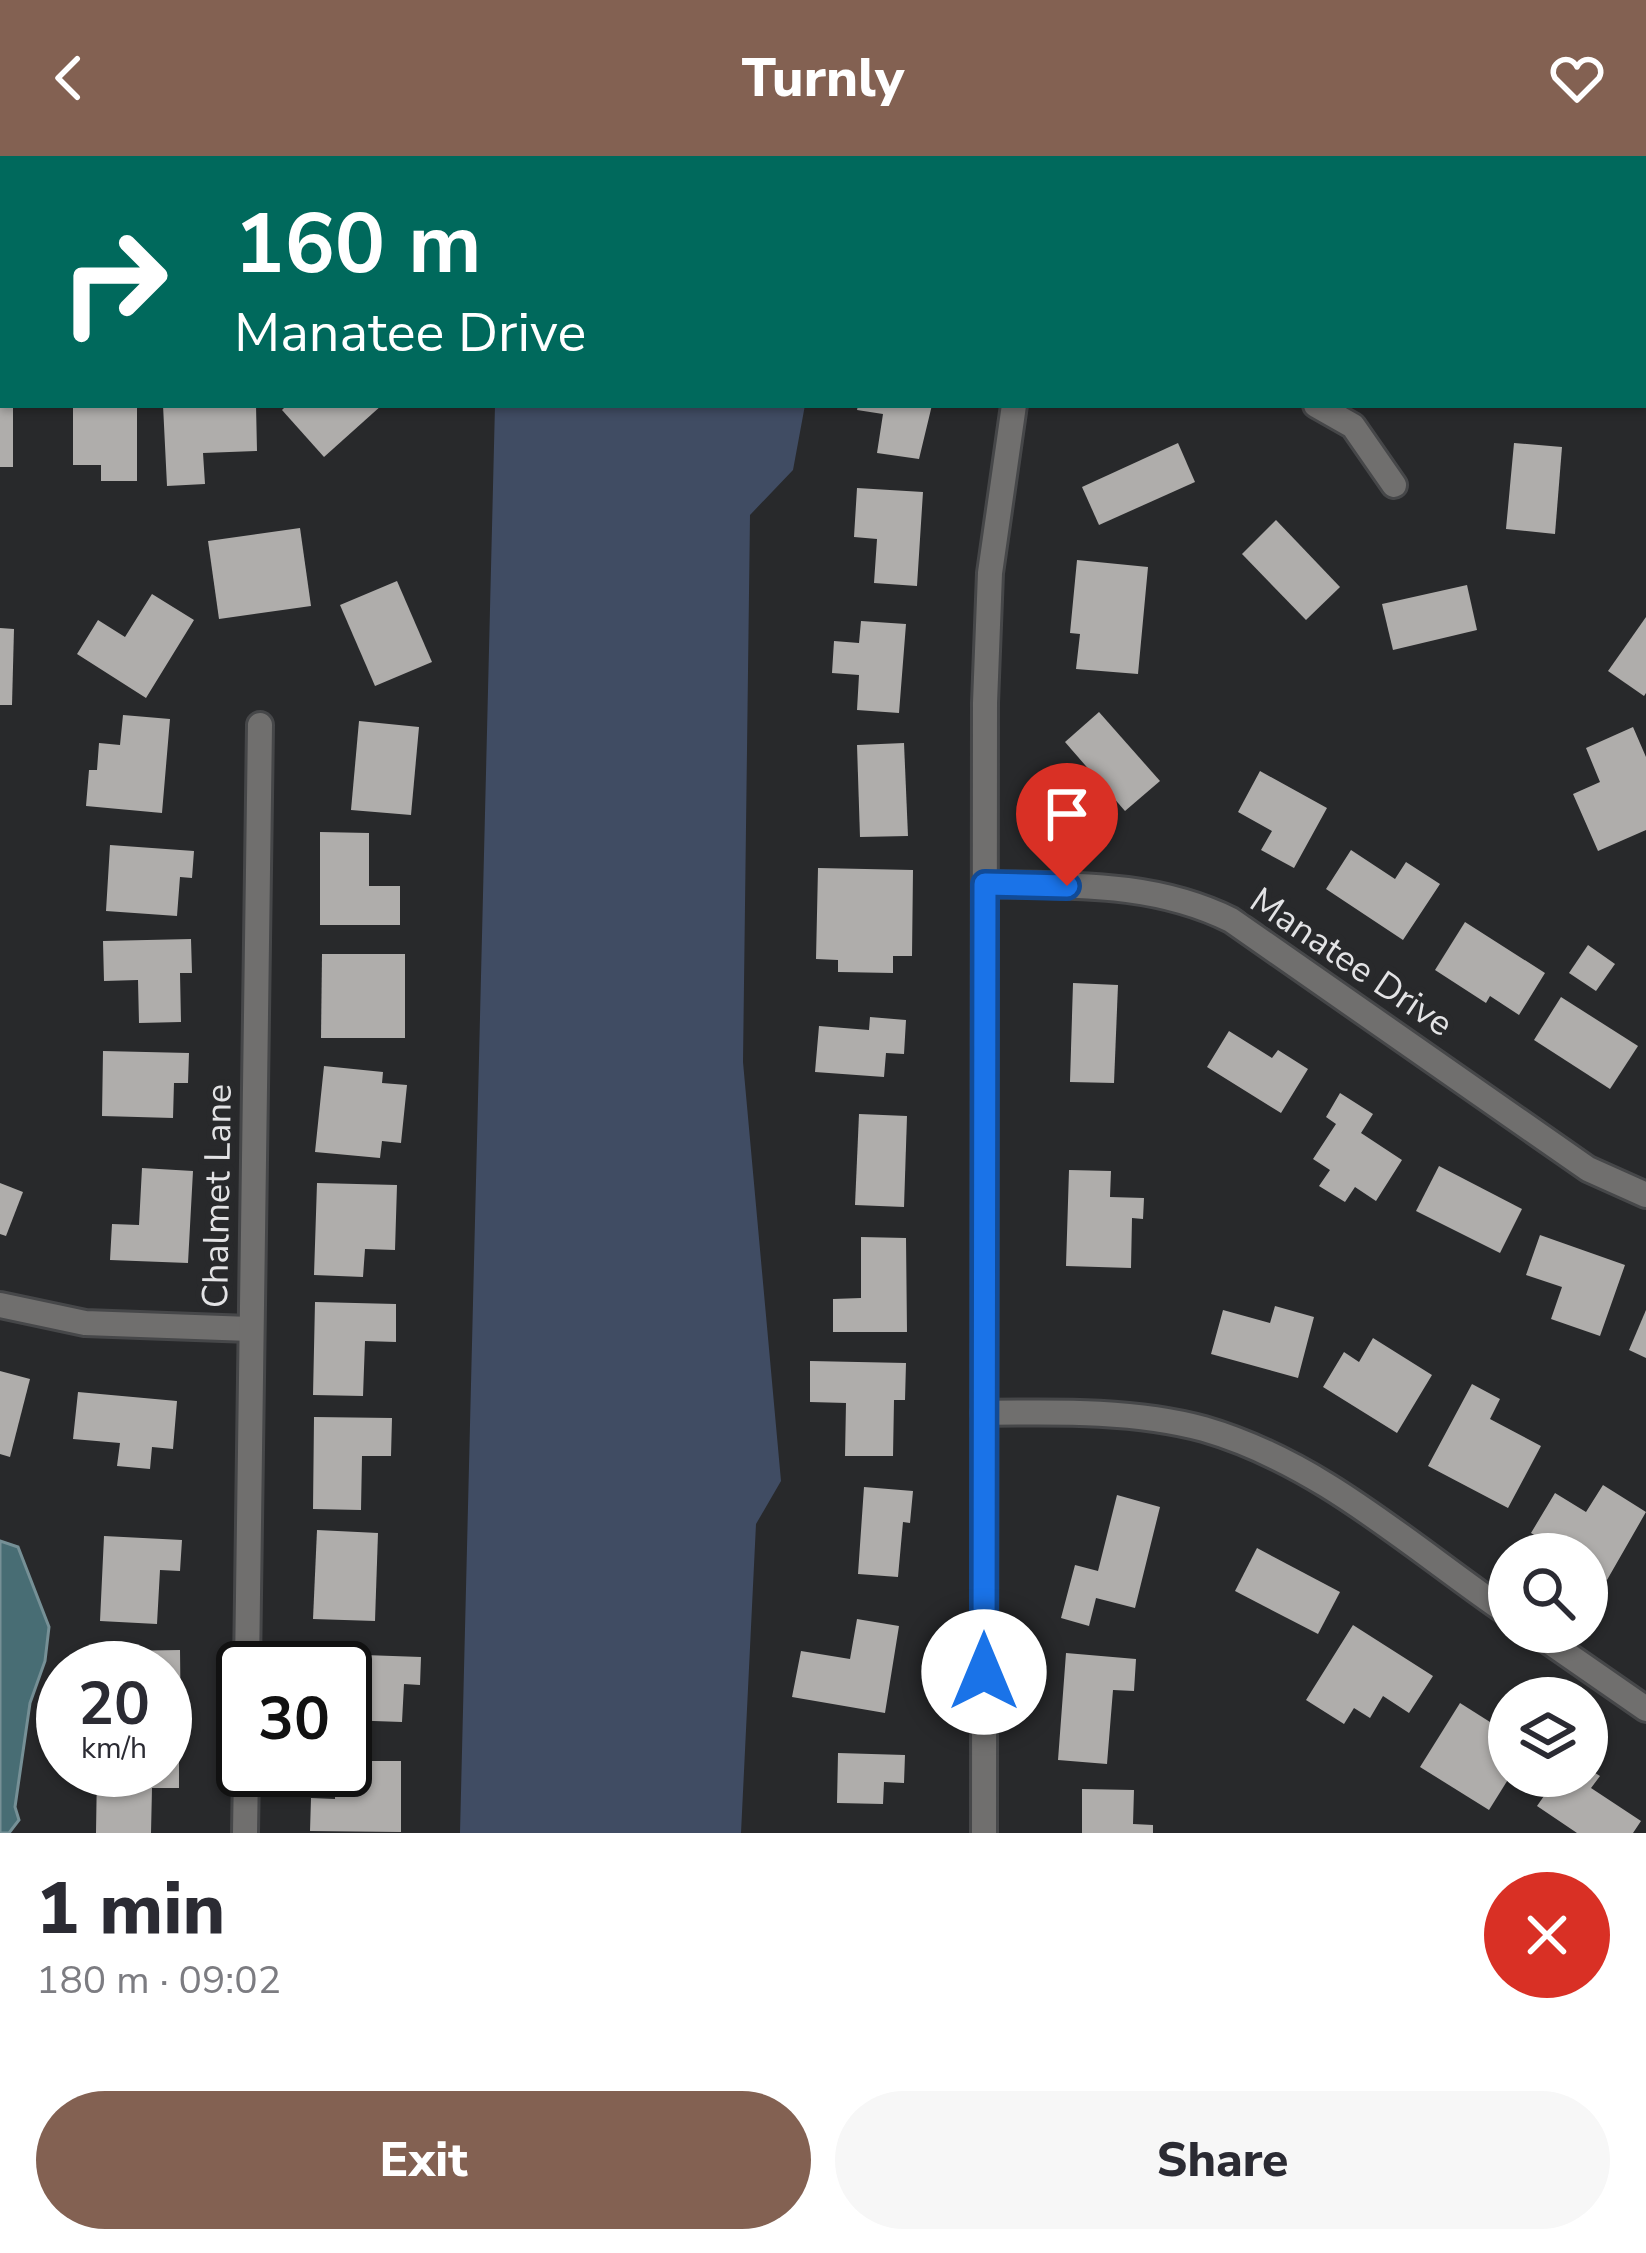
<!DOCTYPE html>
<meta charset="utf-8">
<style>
:root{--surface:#fff;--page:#f7f7f7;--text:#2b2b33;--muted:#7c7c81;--accent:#836152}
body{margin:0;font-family:"Nunito Sans",sans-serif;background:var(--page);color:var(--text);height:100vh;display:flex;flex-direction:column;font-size:45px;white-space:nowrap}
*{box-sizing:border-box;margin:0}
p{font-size:39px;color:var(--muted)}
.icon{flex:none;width:66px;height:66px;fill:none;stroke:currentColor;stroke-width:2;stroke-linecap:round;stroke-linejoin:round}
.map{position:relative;height:1677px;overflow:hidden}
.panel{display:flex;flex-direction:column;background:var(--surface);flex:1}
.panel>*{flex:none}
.hud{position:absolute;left:0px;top:0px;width:1647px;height:252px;box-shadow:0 3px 9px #0004;background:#00695c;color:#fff;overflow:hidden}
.buttons{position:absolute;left:1488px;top:1377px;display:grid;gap:24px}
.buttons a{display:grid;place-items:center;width:120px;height:120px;border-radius:50%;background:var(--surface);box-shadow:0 3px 9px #0004;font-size:60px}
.speed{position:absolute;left:36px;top:1485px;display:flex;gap:24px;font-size:60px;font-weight:700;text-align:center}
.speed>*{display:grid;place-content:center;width:156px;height:156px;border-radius:50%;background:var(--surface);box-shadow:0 3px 9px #0004;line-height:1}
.speed small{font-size:30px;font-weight:400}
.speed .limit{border:6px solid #111;border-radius:18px;background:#fff;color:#111}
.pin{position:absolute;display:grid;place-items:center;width:102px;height:102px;color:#fff;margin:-123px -51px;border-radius:50% 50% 50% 0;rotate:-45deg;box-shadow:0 0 12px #0007}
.pin .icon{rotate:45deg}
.me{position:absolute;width:132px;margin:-66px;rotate:0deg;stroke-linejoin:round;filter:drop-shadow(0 0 9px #0008)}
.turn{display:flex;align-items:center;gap:42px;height:252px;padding:0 36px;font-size:54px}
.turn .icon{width:156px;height:156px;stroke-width:2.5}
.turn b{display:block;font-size:84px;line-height:102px}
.round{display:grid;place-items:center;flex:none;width:126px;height:126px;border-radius:63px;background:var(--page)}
.overview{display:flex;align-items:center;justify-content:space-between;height:204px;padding:0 36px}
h1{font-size:72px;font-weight:800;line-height:90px}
.button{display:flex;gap:24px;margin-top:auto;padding:24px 36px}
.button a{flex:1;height:138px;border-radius:72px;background:var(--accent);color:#fff;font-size:48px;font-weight:800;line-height:138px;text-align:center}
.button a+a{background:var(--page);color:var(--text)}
header{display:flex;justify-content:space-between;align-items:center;height:156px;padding:0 36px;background:var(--accent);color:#fff;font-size:54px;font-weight:800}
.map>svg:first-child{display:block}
.green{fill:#404c63}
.water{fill:#486d74;stroke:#769096;stroke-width:3}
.building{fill:#afadab}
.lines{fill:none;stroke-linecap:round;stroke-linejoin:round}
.street-casing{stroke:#464749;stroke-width:30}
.street{stroke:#706f6e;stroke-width:24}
.route-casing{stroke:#114b97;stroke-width:30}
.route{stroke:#1a73e8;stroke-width:21}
.labels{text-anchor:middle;stroke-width:12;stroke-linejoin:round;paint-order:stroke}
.street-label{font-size:36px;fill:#e3e3e5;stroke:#28292b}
</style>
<header><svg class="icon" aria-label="back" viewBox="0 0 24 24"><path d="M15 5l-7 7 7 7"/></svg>Turnly<svg class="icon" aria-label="heart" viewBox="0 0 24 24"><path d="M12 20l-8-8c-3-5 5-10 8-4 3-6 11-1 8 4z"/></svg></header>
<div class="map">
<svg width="1646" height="1677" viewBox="0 0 1646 1677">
<rect width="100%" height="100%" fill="#28292b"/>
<path class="green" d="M495,249H805L793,314L750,359L743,906L781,1325L756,1368L741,1677H460Z"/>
<path class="water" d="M0,1385L18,1391L49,1471L45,1505L30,1547L15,1651L19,1664L9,1677H0Z"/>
<g class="building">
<rect x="0" y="249" width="13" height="62"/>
<path d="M73,249H137V325H101V309H73Z"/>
<path d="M163,249H256L257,295L203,297L205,328L167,330Z"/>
<path d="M287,249H382L324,301L282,254Z"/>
<path d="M858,249H932L919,303L877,297L883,258L857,254Z"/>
<path d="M1178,287L1195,326L1099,369L1082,331Z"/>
<path d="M1514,287L1562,291L1555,378L1506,373Z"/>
<path d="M857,332L923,336L917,430L874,427L877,383L854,381Z"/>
<path d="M1276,364L1340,431L1306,464L1242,398Z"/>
<path d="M300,372L311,450L219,463L208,385Z"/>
<path d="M1077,404L1148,411L1138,518L1076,513L1080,478L1070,477Z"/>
<path d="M397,425L432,506L375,530L340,449Z"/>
<path d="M1467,429L1477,474L1393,494L1382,448Z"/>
<path d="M152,438L194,464L146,542L77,498L98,464L125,481Z"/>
<path d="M1646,461V537L1644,540L1608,515Z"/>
<path d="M861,465L906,468L899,557L857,554L859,519L832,517L834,485L859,487Z"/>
<path d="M0,472L14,473L12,549H0Z"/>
<path d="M1099,556L1160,625L1125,655L1065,586Z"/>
<path d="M123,559L170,563L162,657L86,650L89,614H97L99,587L120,589Z"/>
<path d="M359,565L419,571L411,659L351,654Z"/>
<path d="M1633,571L1646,601V674L1598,695L1573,638L1600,626L1586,592Z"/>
<path d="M904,587L908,680L860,681L857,589Z"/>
<path d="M1260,615L1327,652L1294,712L1261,694L1272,675L1238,656Z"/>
<path d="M320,676L369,677V730H400V769H320Z"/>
<path d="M110,689L194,695L192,722L180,721L177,760L106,755Z"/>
<path d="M1351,694L1395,723L1406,706L1440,728L1403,784L1326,733Z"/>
<path d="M818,712L913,714L912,800H893V817L838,816V804L816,803Z"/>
<path d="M1465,766L1545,817L1519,859L1490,840L1486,847L1435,814Z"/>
<path d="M191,783L192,817H180L181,866L139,867L138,824L104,825L103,785Z"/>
<path d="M1588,789L1615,808L1596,835L1569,817Z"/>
<path d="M322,798H405V882H321Z"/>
<path d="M1073,827L1118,829L1114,927L1070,926Z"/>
<path d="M1561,841L1638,890L1610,933L1534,884Z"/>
<path d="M870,861L906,864L904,898L886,897L884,921L815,916L819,870L869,874Z"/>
<path d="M1229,875L1272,902L1278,894L1308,913L1281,957L1207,911Z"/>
<path d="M103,895L189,897L188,927H174L173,962L102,960Z"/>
<path d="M324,910L383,916L382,927L407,929L401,987L382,985L380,1002L315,996Z"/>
<path d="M1340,937L1373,958L1361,977L1402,1004L1376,1045L1355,1031L1345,1046L1319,1030L1330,1014L1313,1003L1336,968L1326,961Z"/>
<path d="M859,958L907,960L904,1051L855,1049Z"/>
<path d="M1439,1010L1522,1053L1500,1097L1416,1055Z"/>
<path d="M142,1012L193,1015L188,1107L110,1104L112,1068L139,1069Z"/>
<path d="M1069,1014L1111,1015L1110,1041L1144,1042L1143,1063L1132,1062L1131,1112L1066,1110Z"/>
<path d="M0,1027L23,1036L6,1080L0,1078Z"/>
<path d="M317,1027L397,1029L395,1094L365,1093L363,1121L314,1119Z"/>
<path d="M1540,1079L1625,1109L1600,1180L1551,1163L1562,1131L1526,1119Z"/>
<path d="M861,1081L906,1082L907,1176H833V1143L861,1142Z"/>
<path d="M315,1146L396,1148V1186L365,1185L363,1240L313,1239Z"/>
<path d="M1275,1150L1314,1161L1298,1222L1211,1198L1223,1154L1270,1167Z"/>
<path d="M1646,1154V1202L1629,1194Z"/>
<path d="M1373,1182L1432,1219L1397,1277L1323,1231L1344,1196L1359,1206Z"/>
<path d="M810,1205L906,1207L905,1244H894L893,1300H845L846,1247L810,1246Z"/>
<path d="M0,1215L30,1223L10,1301L0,1298Z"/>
<path d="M1472,1228L1500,1243L1490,1263L1541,1290L1508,1352L1428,1310Z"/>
<path d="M78,1236L177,1245L173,1293L152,1291L150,1313L117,1310L120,1287L73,1283Z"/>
<path d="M314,1261L392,1262L391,1300H362L361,1354L313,1353Z"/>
<path d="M1603,1329L1646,1356L1607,1424L1587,1412V1398H1565L1531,1377L1555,1337L1586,1356Z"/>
<path d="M864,1331L913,1335L910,1367L903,1366L898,1421L858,1418Z"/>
<path d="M1117,1339L1160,1351L1135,1452L1096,1442L1089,1470L1061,1462L1075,1409L1098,1415Z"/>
<path d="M317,1374L378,1377L375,1465L313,1463Z"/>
<path d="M104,1380L182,1384L180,1415L160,1414L157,1468L100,1465Z"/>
<path d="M1257,1392L1340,1436L1318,1478L1235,1435Z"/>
<path d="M857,1463L899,1470L885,1557L792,1541L801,1495L850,1503Z"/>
<path d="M1353,1469L1433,1520L1409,1557L1383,1540L1370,1562L1354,1552L1344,1568L1306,1544Z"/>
<path d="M180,1494L181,1581H165V1512H118V1495Z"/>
<path d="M1066,1497L1136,1503L1134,1535L1113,1534L1107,1608L1058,1604Z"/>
<path d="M336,1498L421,1501L420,1529L404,1528L402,1566L345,1564V1512H336Z"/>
<path d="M1460,1547L1509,1578V1622L1489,1654L1420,1611Z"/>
<path d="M165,1596H179V1632H152L151,1677H96L97,1614H165Z"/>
<path d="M838,1597L905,1599L904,1627L884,1626L883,1648L837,1647Z"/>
<path d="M345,1605H401V1676L310,1675L311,1642L335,1643V1614H345Z"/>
<path d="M1587,1612L1600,1620L1591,1632L1641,1665L1633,1677H1577L1537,1650L1558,1620H1587Z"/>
<path d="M1082,1633L1134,1634L1133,1668L1153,1669V1677H1082Z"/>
</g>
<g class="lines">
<defs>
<g id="street">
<path d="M1063,3L1064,0"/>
<path d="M0,163H3"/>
<path d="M1316,249L1353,270L1394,329"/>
<path d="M985,728C1071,730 1152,725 1231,764L1588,1013L1646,1039"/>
<path d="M0,1149L85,1167L250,1173"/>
<path d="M984,1257C1056,1256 1134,1254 1204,1273C1321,1307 1411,1391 1509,1458"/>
<path d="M1535,1476L1646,1553"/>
<path d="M247,1512L260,569"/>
<path d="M245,1677L246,1614"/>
<path d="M984,1677L985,547L990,417L1014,249"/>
</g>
</defs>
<use href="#street" class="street-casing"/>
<use href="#street" class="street"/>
</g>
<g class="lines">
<defs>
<path id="route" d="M984,1516L985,728L1067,730"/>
</defs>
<use href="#route" class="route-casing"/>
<use href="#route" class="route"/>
</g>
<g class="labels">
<g class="street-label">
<text transform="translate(1352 805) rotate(34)" y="13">Manatee Drive</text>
<text transform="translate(216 1040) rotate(-89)" y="13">Chalmet Lane</text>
</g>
</g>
</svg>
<div class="buttons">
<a><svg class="icon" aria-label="search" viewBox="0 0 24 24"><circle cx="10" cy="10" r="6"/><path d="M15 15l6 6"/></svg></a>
<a><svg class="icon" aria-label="layers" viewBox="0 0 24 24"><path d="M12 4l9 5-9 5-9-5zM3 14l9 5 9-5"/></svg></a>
</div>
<div class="speed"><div>20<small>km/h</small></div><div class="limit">30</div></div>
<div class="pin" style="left:1067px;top:730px;background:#d93025"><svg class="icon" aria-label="arrive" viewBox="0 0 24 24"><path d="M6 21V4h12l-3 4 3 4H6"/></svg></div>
<svg class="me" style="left:984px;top:1516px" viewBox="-20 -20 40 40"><circle r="19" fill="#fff"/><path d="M0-13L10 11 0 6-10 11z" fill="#1a73e8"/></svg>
<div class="hud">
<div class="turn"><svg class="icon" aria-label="right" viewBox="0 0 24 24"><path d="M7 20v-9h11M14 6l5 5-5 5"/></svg><div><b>160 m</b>Manatee Drive</div></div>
</div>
</div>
<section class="panel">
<div class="overview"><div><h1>1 min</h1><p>180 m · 09:02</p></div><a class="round" style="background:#d93025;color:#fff"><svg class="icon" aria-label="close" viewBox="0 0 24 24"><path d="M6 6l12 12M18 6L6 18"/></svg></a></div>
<div class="button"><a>Exit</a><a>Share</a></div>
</section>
